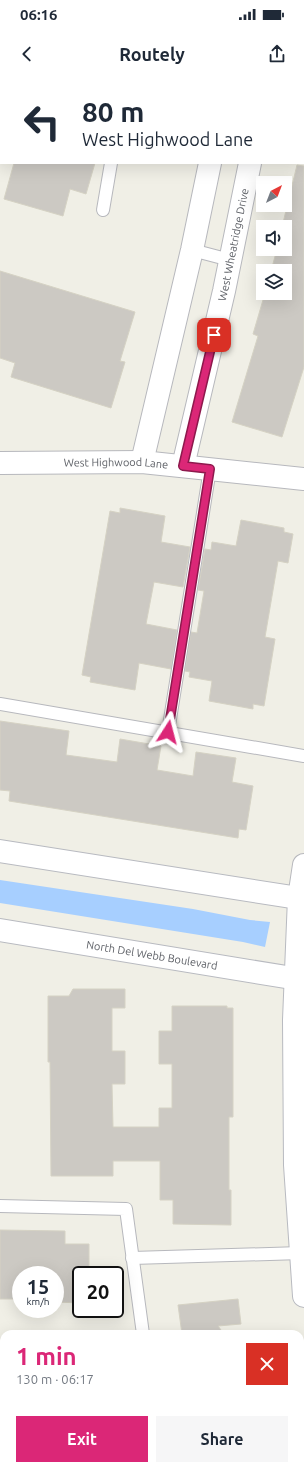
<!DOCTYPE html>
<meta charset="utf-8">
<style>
:root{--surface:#fff;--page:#f6f6f7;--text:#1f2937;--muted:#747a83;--accent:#db2777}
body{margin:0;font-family:Ubuntu,sans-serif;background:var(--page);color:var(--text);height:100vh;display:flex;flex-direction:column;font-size:15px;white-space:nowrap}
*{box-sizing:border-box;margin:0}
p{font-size:13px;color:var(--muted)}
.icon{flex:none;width:22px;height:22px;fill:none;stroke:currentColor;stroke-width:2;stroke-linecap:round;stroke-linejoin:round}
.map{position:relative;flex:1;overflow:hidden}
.side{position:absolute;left:0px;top:1250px;width:304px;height:140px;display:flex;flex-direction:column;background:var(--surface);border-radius:12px 12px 0 0;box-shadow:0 4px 16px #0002}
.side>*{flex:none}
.guide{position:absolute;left:0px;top:0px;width:304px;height:84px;box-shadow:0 4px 16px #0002;background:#fff;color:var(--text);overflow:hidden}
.needle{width:26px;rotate:42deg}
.buttons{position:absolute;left:256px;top:96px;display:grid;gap:8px}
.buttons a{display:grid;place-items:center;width:36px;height:36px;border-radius:0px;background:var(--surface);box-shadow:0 4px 16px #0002;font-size:20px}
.speed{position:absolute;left:12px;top:1186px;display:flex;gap:8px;font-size:20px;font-weight:700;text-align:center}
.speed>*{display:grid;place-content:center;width:52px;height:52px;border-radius:50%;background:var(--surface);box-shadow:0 4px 16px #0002;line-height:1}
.speed small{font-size:10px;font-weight:400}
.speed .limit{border:2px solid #111;border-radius:6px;background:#fff;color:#111}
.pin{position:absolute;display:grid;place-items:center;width:34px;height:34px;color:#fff;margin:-17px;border-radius:8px;box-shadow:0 2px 6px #0006}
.me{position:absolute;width:44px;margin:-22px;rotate:9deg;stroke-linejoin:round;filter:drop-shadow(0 0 3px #0008)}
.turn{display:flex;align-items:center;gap:14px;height:84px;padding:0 16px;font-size:18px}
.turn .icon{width:52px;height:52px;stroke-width:2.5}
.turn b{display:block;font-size:28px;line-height:34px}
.round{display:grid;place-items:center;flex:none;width:42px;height:42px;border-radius:0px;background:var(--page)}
.summary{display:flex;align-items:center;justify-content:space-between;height:68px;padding:0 16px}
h1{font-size:24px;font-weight:600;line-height:30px;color:var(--accent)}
.primary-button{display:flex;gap:8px;margin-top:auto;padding:8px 16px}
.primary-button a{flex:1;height:46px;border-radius:0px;background:var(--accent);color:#fff;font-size:16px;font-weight:600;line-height:46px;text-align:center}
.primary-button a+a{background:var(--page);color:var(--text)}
.status{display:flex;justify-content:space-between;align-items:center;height:28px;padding:0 20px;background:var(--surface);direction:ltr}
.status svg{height:11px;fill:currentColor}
header{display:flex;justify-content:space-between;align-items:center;height:52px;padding:0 16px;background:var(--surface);font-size:18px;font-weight:600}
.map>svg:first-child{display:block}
.water{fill:#a7cfff}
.building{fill:#ccc9c3;stroke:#d5d2c4}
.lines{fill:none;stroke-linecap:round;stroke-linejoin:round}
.lane-casing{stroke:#b7b8bd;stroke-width:14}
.street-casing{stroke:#b7b8bd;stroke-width:24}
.secondary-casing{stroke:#b8bac0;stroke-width:24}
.lane{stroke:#fff;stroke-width:12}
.street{stroke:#fff;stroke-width:22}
.secondary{stroke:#fff;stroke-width:22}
.route-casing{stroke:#8e194d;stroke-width:10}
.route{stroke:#db2777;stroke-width:7}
.labels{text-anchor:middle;stroke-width:4;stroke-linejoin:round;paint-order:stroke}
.street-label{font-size:11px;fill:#5e6167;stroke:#fff}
</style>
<div class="status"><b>06:16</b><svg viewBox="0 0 49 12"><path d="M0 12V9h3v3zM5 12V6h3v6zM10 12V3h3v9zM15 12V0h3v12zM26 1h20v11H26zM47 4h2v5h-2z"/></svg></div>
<header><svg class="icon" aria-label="back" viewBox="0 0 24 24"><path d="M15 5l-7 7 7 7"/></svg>Routely<svg class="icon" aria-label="share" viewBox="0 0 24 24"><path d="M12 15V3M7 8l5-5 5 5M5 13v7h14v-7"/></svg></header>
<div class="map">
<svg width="304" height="1390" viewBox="0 0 304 1390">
<rect width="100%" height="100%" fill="#f0efe6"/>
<path class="water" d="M0,800L193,829L250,840L270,842L265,867L243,862L0,823Z"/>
<g class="building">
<path d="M14,83H95L86,114L70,109L63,136L4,119Z"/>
<path d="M297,85L304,86V287L282,357L232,342L258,256L253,254L265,213H285V191H271L277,169H285V147H282Z"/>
<path d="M0,191L135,232L120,281L125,282L111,328L11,297L15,283L0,278Z"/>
<path d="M120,428L165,436L161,462L190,467L183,507L154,502L146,544L177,550L171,589L139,583L135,610L90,602L91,597L82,595L110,431L120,433Z"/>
<path d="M241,440L284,448V452L293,454L288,483L278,481L265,557L275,559L264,626L253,624V629L209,621L212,601L189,597L190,592L185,591L191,552L197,553L204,511L198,510L205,469L211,470L212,462L236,466Z"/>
<path d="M0,641L69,651L66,675L117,682L120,659L161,666L157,690L193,696L196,672L236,678L232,702L253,706L246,750L239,749L238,758L9,721L10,711L0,710Z"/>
<path d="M73,909H125V928H112V971H125V1004H112L113,1047H159V1028H172V984H159V951H172V926H227V928H233V1037H229V1110H231V1145L173,1144V1120H160V1081H113V1096H51L50,982H48V916H69Z"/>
<path d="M0,1150L65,1151V1164H89V1195H81V1223L55,1222V1195H21V1219H0Z"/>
<path d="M238,1219L241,1244L218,1246L224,1254H182L178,1225Z"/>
</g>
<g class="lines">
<defs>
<g id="lane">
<path d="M125,1V0"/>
<path d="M103,130L111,83"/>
<path d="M192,170L230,180"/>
<path d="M0,624L304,676"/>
<path d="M168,652L210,389"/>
<path d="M0,1126L126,1129L143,1254"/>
<path d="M132,1178L301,1173"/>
<path d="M0,1371H4"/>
<path d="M161,1386L162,1390"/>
</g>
<g id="street">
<path d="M227,1V0"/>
<path d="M264,1V0"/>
<path d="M142,382L192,170L210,83"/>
<path id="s1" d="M0,383L142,382L304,399"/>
<path id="s2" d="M183,386L224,211L250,83"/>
<path d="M299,818L304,785"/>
</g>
<g id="secondary">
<path d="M0,771L304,819"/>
<path d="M299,818L294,940L295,1085L304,1216"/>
<path id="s3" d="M0,850L304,900"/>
</g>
</defs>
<use href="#lane" class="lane-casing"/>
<use href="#street" class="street-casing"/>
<use href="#secondary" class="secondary-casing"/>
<use href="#lane" class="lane"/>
<use href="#street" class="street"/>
<use href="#secondary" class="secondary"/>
</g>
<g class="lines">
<defs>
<path id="route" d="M168,652L210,389L183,386L214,255"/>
</defs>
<use href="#route" class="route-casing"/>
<use href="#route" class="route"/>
</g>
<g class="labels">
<g class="street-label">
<text dy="4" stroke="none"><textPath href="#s2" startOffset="227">West Wheatridge Drive</textPath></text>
<text dy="4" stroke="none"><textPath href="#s1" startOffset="116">West Highwood Lane</textPath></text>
<text dy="4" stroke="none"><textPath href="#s3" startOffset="154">North Del Webb Boulevard</textPath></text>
</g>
</g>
</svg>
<div class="buttons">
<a><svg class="needle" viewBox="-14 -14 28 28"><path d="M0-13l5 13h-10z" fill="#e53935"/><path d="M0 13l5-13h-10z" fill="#747a83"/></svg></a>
<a><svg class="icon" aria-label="sound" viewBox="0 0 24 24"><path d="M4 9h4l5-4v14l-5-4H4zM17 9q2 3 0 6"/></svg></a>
<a><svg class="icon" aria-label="layers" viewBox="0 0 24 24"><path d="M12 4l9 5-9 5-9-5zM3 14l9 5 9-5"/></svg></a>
</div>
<div class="speed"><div>15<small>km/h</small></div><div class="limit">20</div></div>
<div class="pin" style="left:214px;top:255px;background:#d93025"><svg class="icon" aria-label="arrive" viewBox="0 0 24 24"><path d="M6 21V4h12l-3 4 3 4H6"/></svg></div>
<svg class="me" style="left:168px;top:652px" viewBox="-20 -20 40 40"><path d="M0-17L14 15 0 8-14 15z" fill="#db2777" stroke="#fff" stroke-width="4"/></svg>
<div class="guide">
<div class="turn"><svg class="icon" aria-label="left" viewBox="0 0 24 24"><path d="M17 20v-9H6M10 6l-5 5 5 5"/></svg><div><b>80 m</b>West Highwood Lane</div></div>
</div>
<section class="side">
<div class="summary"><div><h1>1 min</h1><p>130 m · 06:17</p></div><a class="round" style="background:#d93025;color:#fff"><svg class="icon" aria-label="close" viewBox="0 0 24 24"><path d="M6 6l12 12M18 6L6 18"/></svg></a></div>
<div class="primary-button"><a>Exit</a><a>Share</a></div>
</section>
</div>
